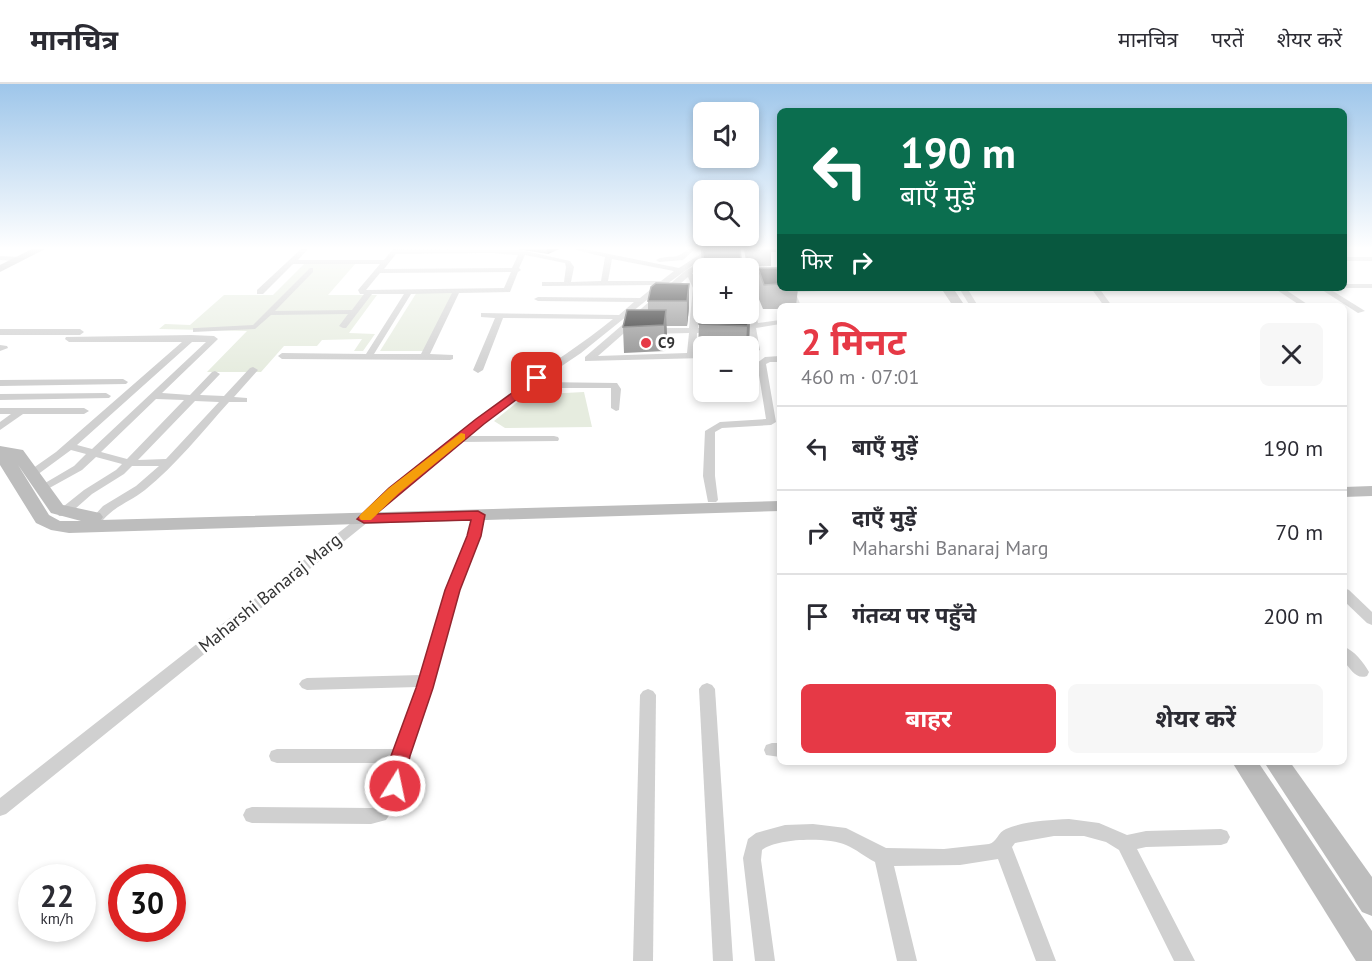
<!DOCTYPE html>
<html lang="hi">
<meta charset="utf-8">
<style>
:root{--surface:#fff;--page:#f7f7f7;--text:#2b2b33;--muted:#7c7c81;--line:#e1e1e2;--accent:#e63946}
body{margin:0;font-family:"PT Sans","Noto Sans Devanagari",sans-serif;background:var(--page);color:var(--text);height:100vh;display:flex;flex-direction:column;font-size:22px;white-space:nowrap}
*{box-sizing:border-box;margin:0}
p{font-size:20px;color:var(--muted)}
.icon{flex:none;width:33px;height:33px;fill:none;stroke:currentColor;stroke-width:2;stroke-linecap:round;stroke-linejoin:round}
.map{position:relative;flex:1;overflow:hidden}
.drawer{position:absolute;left:777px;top:219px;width:570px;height:462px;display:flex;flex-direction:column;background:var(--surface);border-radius:9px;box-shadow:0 3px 9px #0003}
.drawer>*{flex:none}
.banner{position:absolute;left:777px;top:24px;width:570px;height:183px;border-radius:9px;box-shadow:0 3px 9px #0003;background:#0b6e4f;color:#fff;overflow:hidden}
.tools{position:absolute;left:693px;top:18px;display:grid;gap:12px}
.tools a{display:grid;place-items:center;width:66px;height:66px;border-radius:9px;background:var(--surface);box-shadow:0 3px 9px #0003;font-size:30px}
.speed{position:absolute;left:18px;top:780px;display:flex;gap:12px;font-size:30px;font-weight:700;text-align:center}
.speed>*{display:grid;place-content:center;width:78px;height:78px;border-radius:50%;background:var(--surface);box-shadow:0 3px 9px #0003;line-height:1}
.speed small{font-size:15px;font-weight:400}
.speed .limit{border:9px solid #d22;background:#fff;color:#111}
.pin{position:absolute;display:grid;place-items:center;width:51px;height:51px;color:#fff;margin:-26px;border-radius:12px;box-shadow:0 3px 9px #0006}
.me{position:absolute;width:66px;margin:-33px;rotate:10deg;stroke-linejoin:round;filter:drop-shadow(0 0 4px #0008)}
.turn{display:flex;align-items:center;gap:21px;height:126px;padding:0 24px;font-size:27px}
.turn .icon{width:78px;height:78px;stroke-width:2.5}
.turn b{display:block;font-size:42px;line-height:51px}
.then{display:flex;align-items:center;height:57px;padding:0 24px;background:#0003;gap:12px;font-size:22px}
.round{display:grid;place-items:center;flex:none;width:63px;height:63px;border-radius:9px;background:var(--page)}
.summary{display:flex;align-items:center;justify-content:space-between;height:102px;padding:0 24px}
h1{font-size:36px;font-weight:700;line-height:45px;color:var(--accent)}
.primary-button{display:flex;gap:12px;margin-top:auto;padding:12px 24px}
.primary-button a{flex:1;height:69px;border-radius:9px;background:var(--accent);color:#fff;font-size:24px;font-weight:700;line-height:69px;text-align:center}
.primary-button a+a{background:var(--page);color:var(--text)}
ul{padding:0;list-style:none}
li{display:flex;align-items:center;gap:18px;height:84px;padding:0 24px;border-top:2px solid var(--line)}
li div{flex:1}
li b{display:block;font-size:22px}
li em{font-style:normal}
header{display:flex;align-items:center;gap:36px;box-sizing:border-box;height:84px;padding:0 30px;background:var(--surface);border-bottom:2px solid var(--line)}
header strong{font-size:28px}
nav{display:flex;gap:33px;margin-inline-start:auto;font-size:21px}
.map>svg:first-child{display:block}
.green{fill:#e6ecdf}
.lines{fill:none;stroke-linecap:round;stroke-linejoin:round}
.street{fill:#d0d0d0;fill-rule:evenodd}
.secondary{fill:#bdbdbd;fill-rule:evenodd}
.wall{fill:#8c8c8c}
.shaded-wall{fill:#5f5f5f}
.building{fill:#1a1a1a;stroke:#5f5f5f;stroke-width:1.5}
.route{fill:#e63946;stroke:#96252e;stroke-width:1.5}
.slow{fill:#f59e0b}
.poi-dot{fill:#e63946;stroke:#fff;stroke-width:2}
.labels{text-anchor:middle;stroke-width:6;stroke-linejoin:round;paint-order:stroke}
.far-poi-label{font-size:15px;font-weight:bold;fill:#333;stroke:#fff;text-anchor:start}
.street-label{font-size:18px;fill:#333;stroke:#fff}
</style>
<header>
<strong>मानचित्र</strong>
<nav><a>मानचित्र</a><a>परतें</a><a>शेयर करें</a></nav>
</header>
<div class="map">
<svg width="1372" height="877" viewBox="0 0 1372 877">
<rect width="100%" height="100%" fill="#fff"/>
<g class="green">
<path d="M305,179H356L328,211H377L349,249L375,250L363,267H354L362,255L322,256L317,262H284L261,288H207L247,247L159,245L165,240L190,241L224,211H273Z"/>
<path d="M417,208H455L425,267H380Z"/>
<path d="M584,308L592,343L505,344L494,337L526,311Z"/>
</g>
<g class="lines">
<g class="street">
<path d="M301,165H308L298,176H384L393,165L521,166L570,177L574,183L571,198L601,197L605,173L572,165H584L679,184L708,165H715L663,203L581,269L538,298L617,299L621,305L619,326L616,327L611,324V304H530L466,352H554L558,353L559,355L558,357L459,358L406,402L368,438L6,730L0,732V714L360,432C410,385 464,343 520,302C551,279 583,260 613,235L503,234L483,286L478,289L473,286L495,234L481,233V229L619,231L634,218L538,217L534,215L538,213L640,214L656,201L545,202H542V198H564L566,183L565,179L525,171L519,184L521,186L518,188L510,208L459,209L430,270L453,271V275L450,276L282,275L278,272L282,269L366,270L404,210H372L346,244H343L339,242L348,230L271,231L255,245L193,248V244H196L253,241L310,184H313V188L275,227L352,226L364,210H360L358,206L380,180H293L263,210H257V206ZM492,169L518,171L512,184L384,185L396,170ZM612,175L674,187L661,197H608ZM511,188L504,204L366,206L380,189ZM452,209L421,270H374L411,210Z"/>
<path d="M688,165H695L683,176L659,178L656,176C669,169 674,178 688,165Z"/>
<path d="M722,165H729L692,189L701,204L698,244H714L718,246L714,248L697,249L696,269L704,268V274L585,277V273L685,187ZM688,193L693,204L689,244H650L646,247L650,250L689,249L687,269L598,272Z"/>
<path d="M0,172L20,173L23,175L20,177L0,176Z"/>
<rect x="1344" y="173" width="28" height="4"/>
<path d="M780,182V186L759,190L748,194V189Z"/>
<rect x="1344" y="200" width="28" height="4"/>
<path d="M793,204H849L845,206L798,208L796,210L801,222H793L788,209Z"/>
<path d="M959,204H967L978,222H970Z"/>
<path d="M1091,204H1099L1112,222H1104Z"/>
<path d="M1274,204H1283L1310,222H1301Z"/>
<path d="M1319,204H1328L1365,227L1358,229Z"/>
<path d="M748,214L752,216L758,239L780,236V240L756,244L760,266L748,273V266L751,265L748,242L750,240L747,230Z"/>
<path d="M0,245H80L84,248L80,251H0Z"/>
<path d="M191,251L214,252L218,255L162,309L190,311L212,288L215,287L220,290L200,311L224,312L250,284L253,283L258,286L234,313L247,314V318H229C202,348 176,381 145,406C131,417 115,422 103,436H95L93,433L103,422L136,402L159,382H132L124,390L92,410L67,432H59L57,429L59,426L84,406L116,386L122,380L96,373L82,386L44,407L40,406L38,404L40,402L74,382L86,370L71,366L37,391H29L27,389L29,387L56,368L182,258H69L65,255L66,253ZM192,258H206L92,365L77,361ZM156,315L184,316L127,375L101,368ZM195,317L219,318L166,375L138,376Z"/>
<path d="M0,261L7,262L8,264L0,267Z"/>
<path d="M780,272V278H770L766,280L776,338L771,341L722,344L715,348V392L718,416L716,418H708L703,392L705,347L720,338L766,335L757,279L765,273Z"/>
<path d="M123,295L128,298L126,300L0,302V296Z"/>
<path d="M106,309L111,312L109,314L0,316V310Z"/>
<path d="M0,324H84L89,327L84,330H23L0,346V338L11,330H0Z"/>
<path d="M479,427L485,431L480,452L464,490L433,604L408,672L401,714L386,736L371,740L252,739L246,737L243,731L246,725L252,723L371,724L375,723L384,711L390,679H277L271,677L269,672L271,667L277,665H394L418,603L307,606L302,604L299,600L302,596L307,594L421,591L452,490L468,452L473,431Z"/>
<path d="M1344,504L1349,506L1372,528V541L1367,539L1344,517Z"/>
<path d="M1344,563C1354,566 1364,579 1369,588L1367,592C1356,596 1351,585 1344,578Z"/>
<path d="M707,599L712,601L715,605L733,877H713L699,605L702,601Z"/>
<path d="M648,605L653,607L656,611L653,877H633L640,611L643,607Z"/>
<path d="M772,659H780V673L766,671L764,666L766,661Z"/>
<path d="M1069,735L1099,739L1127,751L1146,747L1221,745L1227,747L1230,753L1227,759L1221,761L1146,763L1137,765L1195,877H1174L1119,766L1106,758L1084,752H1054L1015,759L1012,763L1056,877H1036L998,775L960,781L894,782L917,877H897L875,778C865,773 856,765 846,761C828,753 777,754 762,766L761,776L775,877H755L743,774L748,755L756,749L785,741L813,740L846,744L886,764L944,765L989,760C997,758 998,748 1006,745C1025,737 1049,736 1069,735Z"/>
</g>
<g class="secondary">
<path d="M32,165H45L0,188V181Z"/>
<path d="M941,204H953L965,222H953Z"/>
<path d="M0,362L23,366L63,421L100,429L103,433L101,436L780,417V427L69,449L51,446L36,439L0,381ZM18,381L51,429L81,437H60L49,431Z"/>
<path d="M1372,402V412L1344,413V403Z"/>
<path d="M1232,678H1258L1372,847V877H1356Z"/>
<path d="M1264,678H1290L1372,793V832L1362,828Z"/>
</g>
</g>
<g class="wall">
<path d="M517,165H559L548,170Z"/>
<path d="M701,165H740L704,184V230H748V262H704V267L698,266L699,240L702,196L701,186Z"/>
<path d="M744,165H776V168H771V182L747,183Z"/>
<path d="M758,184H780V204H798L796,222H780V225H763L756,208Z"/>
<path d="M689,200V224L687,242H666L667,251L665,267L624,269L623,243L648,226V217Z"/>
</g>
<g class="shaded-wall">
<path d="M547,165H559L548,170Z"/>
<path d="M689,200V224L687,242V217Z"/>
<path d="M666,226L667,251L665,267L664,241Z"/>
<path d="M750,238L749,263L748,262H746L747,242Z"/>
</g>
<g class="building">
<path d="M702,165H740L742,184H704V217H701L704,181Z"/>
<path d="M758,184H780V200L764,201Z"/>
<path d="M656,199L689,200L687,217H648L651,203Z"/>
<path d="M627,226H666L664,241L623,243Z"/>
<path d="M699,226H704V230H748V227L750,238L747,242L699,240Z"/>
</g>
<linearGradient id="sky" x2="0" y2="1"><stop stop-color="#9ec6ea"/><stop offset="0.57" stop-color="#fff"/><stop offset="1" stop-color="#fff" stop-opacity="0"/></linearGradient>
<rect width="1372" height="288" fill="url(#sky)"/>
<path class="route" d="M537,291L543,294L541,297L484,340L376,430L478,427L485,431L481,452L460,506L433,604L410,672L402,708L395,710L388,708L385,702L391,672L416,604L445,506L467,452L471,436L364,439L357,435L389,404L476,335Z"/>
<path class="slow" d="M461,349L465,350V355L399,409L371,436H361L359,433L361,430L389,404Z"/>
<circle class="poi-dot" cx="646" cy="259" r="6"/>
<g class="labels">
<g class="far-poi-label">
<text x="658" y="264">C9</text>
</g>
<g class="street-label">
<text transform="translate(270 509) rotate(-39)" y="6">Maharshi Banaraj Marg</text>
</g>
</g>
</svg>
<div class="tools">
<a><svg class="icon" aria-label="sound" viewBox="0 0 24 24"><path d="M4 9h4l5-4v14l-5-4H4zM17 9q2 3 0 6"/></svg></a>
<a><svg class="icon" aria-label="search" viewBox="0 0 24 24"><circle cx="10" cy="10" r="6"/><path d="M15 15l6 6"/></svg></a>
<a>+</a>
<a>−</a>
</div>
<div class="speed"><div>22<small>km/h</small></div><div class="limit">30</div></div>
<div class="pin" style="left:537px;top:294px;background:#d93025"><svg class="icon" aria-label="arrive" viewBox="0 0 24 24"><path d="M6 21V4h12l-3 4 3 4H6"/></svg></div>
<svg class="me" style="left:395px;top:702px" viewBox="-20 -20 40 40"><circle r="17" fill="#e63946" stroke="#fff" stroke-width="3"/><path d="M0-11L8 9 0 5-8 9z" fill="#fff"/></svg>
<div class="banner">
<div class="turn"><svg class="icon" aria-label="left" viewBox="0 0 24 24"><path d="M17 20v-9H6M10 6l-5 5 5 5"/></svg><div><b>190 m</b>बाएँ मुड़ें</div></div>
<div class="then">फिर<svg class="icon" aria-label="right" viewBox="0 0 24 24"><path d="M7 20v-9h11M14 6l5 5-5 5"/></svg></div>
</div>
<section class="drawer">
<div class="summary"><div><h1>2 मिनट</h1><p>460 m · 07:01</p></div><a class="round"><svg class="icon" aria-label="close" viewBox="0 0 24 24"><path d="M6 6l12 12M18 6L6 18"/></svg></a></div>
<ul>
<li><svg class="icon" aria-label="left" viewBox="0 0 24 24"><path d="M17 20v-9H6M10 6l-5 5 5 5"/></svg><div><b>बाएँ मुड़ें</b></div><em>190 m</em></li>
<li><svg class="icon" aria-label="right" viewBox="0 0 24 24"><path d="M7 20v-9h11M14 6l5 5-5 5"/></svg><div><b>दाएँ मुड़ें</b><p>Maharshi Banaraj Marg</p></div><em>70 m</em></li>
<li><svg class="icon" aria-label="arrive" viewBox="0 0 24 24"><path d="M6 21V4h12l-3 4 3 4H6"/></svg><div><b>गंतव्य पर पहुँचे</b></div><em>200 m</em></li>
</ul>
<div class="primary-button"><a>बाहर</a><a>शेयर करें</a></div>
</section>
</div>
